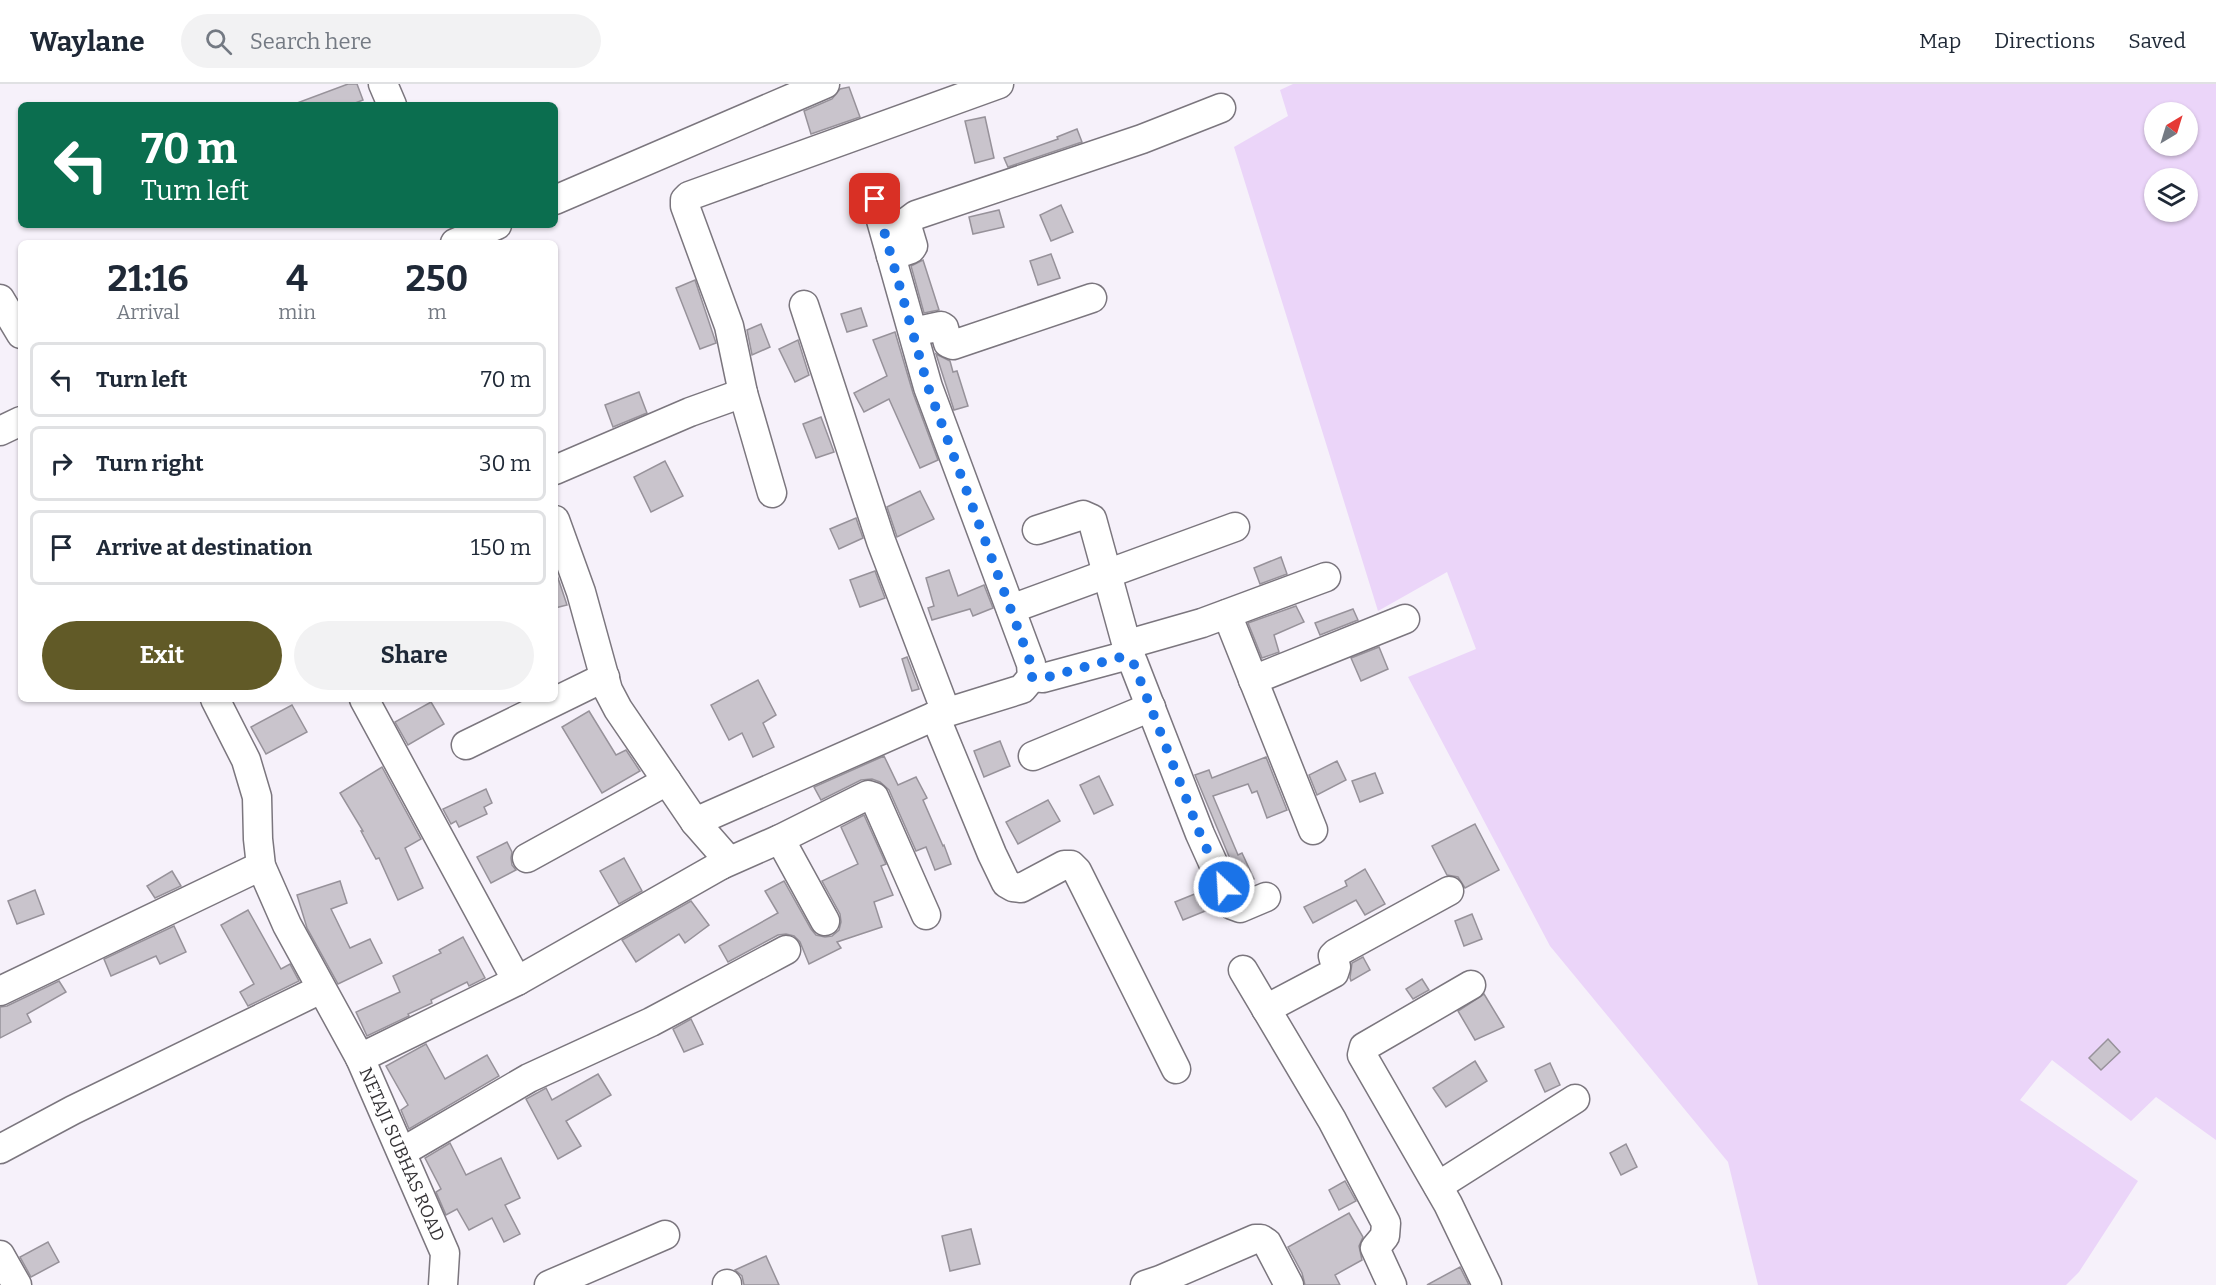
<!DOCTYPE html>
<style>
:root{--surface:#fff;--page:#f2f2f3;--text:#1f2937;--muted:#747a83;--line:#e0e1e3;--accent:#615a27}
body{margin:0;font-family:Bitter,serif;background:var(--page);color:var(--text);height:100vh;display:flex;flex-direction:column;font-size:22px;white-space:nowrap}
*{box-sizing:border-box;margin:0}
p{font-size:20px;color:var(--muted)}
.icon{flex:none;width:33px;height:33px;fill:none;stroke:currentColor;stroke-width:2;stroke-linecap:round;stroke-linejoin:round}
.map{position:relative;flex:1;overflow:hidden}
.drawer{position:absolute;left:18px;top:156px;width:540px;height:462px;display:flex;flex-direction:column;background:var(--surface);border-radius:9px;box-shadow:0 2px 4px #0004}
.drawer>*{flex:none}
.top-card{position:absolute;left:18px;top:18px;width:540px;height:126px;border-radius:9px;box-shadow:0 2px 4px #0004;background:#0b6e4f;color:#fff;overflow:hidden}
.needle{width:39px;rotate:38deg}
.buttons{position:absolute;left:2144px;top:18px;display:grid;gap:12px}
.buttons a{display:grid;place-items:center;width:54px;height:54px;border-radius:50%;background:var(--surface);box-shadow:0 2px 4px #0004;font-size:30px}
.pin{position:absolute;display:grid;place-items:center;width:51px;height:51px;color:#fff;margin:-26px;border-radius:12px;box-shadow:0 3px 9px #0006}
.me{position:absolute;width:66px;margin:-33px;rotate:335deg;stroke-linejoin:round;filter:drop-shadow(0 0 4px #0008)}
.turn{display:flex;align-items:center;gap:21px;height:126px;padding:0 24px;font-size:27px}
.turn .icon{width:78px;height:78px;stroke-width:2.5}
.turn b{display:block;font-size:42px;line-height:51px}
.eta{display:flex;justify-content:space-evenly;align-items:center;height:102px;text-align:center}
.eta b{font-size:36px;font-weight:700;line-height:42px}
.button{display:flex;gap:12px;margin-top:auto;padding:12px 24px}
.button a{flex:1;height:69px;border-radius:36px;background:var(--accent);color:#fff;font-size:24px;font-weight:700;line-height:69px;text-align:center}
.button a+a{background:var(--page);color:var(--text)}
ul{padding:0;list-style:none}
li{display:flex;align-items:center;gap:18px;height:75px;margin:0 12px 9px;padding:0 12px;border:3px solid var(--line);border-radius:9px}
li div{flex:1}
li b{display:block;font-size:22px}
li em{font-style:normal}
header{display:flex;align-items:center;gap:36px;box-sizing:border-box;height:84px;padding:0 30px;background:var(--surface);border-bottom:2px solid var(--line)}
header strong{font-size:28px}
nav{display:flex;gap:33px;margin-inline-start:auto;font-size:21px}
.search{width:420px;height:54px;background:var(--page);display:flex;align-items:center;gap:15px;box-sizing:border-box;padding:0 21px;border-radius:33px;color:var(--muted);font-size:22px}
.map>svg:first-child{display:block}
.green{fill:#ebd5f9;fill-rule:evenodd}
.building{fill:#c9c4cc;stroke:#97929a;stroke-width:1.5}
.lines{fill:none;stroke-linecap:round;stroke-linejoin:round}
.minor-casing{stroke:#7b767e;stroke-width:31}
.minor{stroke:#fff;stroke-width:28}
.route{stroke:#1a73e8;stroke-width:10;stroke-dasharray:0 18}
.labels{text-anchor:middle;stroke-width:4.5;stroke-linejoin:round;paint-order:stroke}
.street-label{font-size:18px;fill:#353336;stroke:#fff}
</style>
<header>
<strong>Waylane</strong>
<div class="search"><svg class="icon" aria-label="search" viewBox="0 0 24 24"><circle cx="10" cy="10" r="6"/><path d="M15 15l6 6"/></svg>Search here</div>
<nav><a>Map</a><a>Directions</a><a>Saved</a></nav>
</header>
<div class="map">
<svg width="2216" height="1201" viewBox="0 0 2216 1201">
<rect width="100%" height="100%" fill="#f6f1fa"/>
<path class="green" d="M1293,0H2216V1056L2156,1013L2131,1037L2052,976L2020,1016L2138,1097L2079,1188L2066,1201H1758L1728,1078L1550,862L1408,593L1476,565L1447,488L1378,527L1234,63L1288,32L1280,6ZM2154,28H2187V62H2154ZM2154,94H2187V128H2154Z"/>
<g class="building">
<path d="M348,0H357L363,16L350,21H297V19Z"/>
<path d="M849,3L860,33L811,50L804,27L832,15L840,5Z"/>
<path d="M985,33L994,74L975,79L965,37Z"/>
<path d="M1077,45L1082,58L1008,83L1004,74L1058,55L1057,53Z"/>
<path d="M1061,121L1073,148L1051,157L1040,131Z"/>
<path d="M999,126L1004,143L973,150L969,133Z"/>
<path d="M1051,170L1060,194L1038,201L1030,177Z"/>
<path d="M923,176L939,226L924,229L911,182Z"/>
<path d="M695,196L716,259L700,265L676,204Z"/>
<path d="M861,224L867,242L847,248L841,230Z"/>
<path d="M761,240L770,263L752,271L747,246Z"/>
<path d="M895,248L913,309L938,376L920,384L889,315L864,328L854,309L887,292L873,256Z"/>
<path d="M798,256L809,291L795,298L779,265Z"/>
<path d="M936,270L950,277L953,288L957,287L968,322L954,326Z"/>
<path d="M639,308L647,329L613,343L605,321Z"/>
<path d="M821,333L834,368L816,374L803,340Z"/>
<path d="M665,377L683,412L651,428L634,393Z"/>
<path d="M920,407L934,435L897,453L887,423Z"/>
<path d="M856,434L863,454L839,465L830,445Z"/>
<path d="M1281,473L1287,490L1260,500L1254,484Z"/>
<path d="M555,485L567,521L555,524Z"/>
<path d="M949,486L958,512L984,501L993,524L973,532L970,525L932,536L928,524L934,522L926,494Z"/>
<path d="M875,487L885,514L860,523L850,496Z"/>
<path d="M1296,522L1304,538L1274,551L1279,568L1262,574L1248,539Z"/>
<path d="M1353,525L1358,536L1320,551L1315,539Z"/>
<path d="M1379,563L1388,585L1361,597L1351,574Z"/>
<path d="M907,573L919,605L912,607L902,575Z"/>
<path d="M758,596L776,631L763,639L774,663L753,673L742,649L729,656L711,621Z"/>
<path d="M431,618L444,640L408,661L395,638Z"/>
<path d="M292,621L307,648L266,670L251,643Z"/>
<path d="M589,627L616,671L626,666L640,687L602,709L562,643Z"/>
<path d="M1000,657L1010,682L984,693L974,667Z"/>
<path d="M884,672L898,701L916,693L927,714L923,716L943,762L944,761L951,780L935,786L926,763L916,767L889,706L880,698L872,695L861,696L821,716L814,703Z"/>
<path d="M1266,673L1287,726L1267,734L1257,707L1252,709L1248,700L1213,712L1238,771L1242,769L1254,795L1241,801L1195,691L1209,686L1212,694Z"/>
<path d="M1337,677L1346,696L1317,711L1309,691Z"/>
<path d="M382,683L421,755L405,764L423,804L398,816L379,774L376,775L361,747H363L340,709Z"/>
<path d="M1375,689L1383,709L1360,718L1352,697Z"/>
<path d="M1099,692L1113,721L1094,730L1080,701Z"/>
<path d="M486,705L492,719L484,723L487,730L459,743L456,737L451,740L443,725Z"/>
<path d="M1048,716L1060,737L1018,760L1006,738Z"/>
<path d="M864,731L886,780L881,782L893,811L874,818L882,843L837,858L841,864L809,880L800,858L794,852L786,850L778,851L728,878L719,862L778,829L765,807L784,797L811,845L816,851L825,853L832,852L839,846L841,838L840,830L822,797L858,780L841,743Z"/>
<path d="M1475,740L1499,786L1465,804L1458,793L1447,791L1432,762Z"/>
<path d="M507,758L512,768L511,774L512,781L516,786L491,799L477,773Z"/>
<path d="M624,774L642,807L619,820L600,787Z"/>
<path d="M1365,785L1385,820L1365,831L1356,816L1313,839L1304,823L1347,802L1345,797Z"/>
<path d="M172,787L181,802L155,814L147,802Z"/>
<path d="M340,797L347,819L331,825L350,864L370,855L382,879L338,900L307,844L297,811Z"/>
<path d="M1207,805L1215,823L1183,836L1175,818Z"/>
<path d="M35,806L44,830L17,840L8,817Z"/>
<path d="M691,817L709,841L685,859L679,850L636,878L622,856Z"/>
<path d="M248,826L281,885L290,880L299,897L248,922L240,908L254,900L221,841Z"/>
<path d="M1472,830L1482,855L1464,862L1455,837Z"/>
<path d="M174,842L186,868L160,880L156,872L111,892L104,875Z"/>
<path d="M463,853L485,894L469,902L467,898L431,916L432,919L408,930L409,932L367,952L356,928L400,908L393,892L441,869L439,866Z"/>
<path d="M1363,873L1370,886L1351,897L1350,894L1352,879Z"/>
<path d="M1422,895L1429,906L1413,915L1406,905Z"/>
<path d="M59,897L66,908L27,930L31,938L0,954V923L7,922Z"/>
<path d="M1484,910L1504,943L1475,956L1458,927Z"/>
<path d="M691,935L703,960L684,968L673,945Z"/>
<path d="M2108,955L2120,968L2101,986L2089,974Z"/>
<path d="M426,960L445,995L487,971L499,992L409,1045L401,1026L408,1021L386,982Z"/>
<path d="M1475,977L1487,997L1446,1023L1433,1004Z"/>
<path d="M1550,979L1560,1001L1545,1008L1535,986Z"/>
<path d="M598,990L611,1011L566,1037L581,1062L558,1075L526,1015L546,1004L552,1016Z"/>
<path d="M450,1059L466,1091L501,1074L520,1114L505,1121L520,1150L504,1158L492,1134L469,1146L457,1125L446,1131L436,1108L441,1105L425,1074Z"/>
<path d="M1626,1060L1637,1083L1621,1091L1610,1069Z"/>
<path d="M1345,1097L1356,1117L1339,1126L1329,1106Z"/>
<path d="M1349,1129L1363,1153L1359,1162L1362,1176L1335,1191L1340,1201H1305L1302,1189L1288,1163Z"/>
<path d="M971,1145L980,1180L950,1187L942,1152Z"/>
<path d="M48,1158L59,1178L31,1193L20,1173Z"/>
<path d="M766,1172L779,1201H744L742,1192L735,1186Z"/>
<path d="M1460,1183L1469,1201H1427Z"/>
</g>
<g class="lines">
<defs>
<g id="minor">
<path d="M383,0L392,21"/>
<path d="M555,116L825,0"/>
<path d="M455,159L497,141"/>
<path d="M891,172L911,165L913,162L907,142L908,137L916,131L1142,55L1221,24"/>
<path d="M0,215L21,250"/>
<path d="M804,221L881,457L946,628"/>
<path d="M913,248L941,242L944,244L948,259L953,261L1092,214"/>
<path d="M0,347L21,337"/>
<path d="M555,386L690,328L743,309"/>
<path d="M772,409L743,309L729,242L685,122V116L689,112L999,0"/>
<path d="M1037,446L1083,431L1092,435L1128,566"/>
<path d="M1011,525L1235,443"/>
<path d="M1227,530L1313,746"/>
<path d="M1124,573L1128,566L1139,557L1202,539L1326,493"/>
<path d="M1032,593L1043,594L1121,573L1128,574L1133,578L1200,750L1232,821L1240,824L1266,813"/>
<path d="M1253,596L1405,535"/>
<path d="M215,615L246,676L257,713L258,755L261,782L287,841L360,974L517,897L721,781L725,776L723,770L695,738L618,625L608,606L581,508L555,436"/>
<path d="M364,615L517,897"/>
<path d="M935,632L992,770L1006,799L1013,803L1021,804L1064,781H1071L1077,787L1176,985"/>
<path d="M466,661L605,593"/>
<path d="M1033,672L1151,623"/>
<path d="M695,738L935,632L1022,605L1032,593L1031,580L928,303L875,115L876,110"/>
<path d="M780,755L825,837"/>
<path d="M527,774L667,697"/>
<path d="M721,781L780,755L868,711L874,713L926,831"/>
<path d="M1243,886L1332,1036L1386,1139L1385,1152L1375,1164L1392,1201"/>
<path d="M1471,901L1364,963L1362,971L1448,1120L1487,1201"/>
<path d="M0,907L261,782"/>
<path d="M1266,925L1334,889L1336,883L1333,872L1336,869L1449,807"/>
<path id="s1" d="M360,974L445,1169L443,1201"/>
<path d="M0,1065L73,1026L321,905"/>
<path d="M402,1068L529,994L651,938L786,866"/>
<path d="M1438,1102L1575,1015"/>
<path d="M0,1171L17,1201"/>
<path d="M727,1200V1201"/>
<path d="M549,1201L665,1151"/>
<path d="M1145,1201L1160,1196L1255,1155H1261L1267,1159L1289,1201"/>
</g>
</defs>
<use href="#minor" class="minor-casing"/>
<use href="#minor" class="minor"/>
</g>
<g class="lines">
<path class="route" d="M875,115L928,303L1031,580L1032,593L1044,594L1121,573L1128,574L1133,578L1200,750L1224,803"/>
</g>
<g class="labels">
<g class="street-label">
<text dy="6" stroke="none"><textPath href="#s1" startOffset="105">NETAJI SUBHAS ROAD</textPath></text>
</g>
</g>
</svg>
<div class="buttons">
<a><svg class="needle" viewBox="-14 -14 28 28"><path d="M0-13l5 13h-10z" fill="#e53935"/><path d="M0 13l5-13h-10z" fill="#747a83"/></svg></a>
<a><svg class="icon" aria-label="layers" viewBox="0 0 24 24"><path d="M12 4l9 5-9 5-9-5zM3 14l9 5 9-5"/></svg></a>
</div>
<div class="pin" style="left:875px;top:115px;background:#d93025"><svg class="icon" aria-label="arrive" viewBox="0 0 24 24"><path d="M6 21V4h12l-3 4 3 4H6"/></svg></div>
<svg class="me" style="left:1224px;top:803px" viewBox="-20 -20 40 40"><circle r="17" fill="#1a73e8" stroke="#fff" stroke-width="3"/><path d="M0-11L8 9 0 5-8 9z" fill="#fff"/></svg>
<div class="top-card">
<div class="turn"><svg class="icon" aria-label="left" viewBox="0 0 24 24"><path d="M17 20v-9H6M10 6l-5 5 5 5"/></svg><div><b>70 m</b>Turn left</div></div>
</div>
<section class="drawer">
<div class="eta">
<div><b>21:16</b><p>Arrival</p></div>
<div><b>4</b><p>min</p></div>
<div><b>250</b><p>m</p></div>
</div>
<ul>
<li><svg class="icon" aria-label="left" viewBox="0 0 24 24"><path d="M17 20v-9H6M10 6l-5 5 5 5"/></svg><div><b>Turn left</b></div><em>70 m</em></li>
<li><svg class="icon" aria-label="right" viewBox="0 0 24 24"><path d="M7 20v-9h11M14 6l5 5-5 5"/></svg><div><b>Turn right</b></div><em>30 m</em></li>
<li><svg class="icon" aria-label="arrive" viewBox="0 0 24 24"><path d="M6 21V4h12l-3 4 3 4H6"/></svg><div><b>Arrive at destination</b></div><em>150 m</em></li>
</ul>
<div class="button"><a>Exit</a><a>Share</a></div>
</section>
</div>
